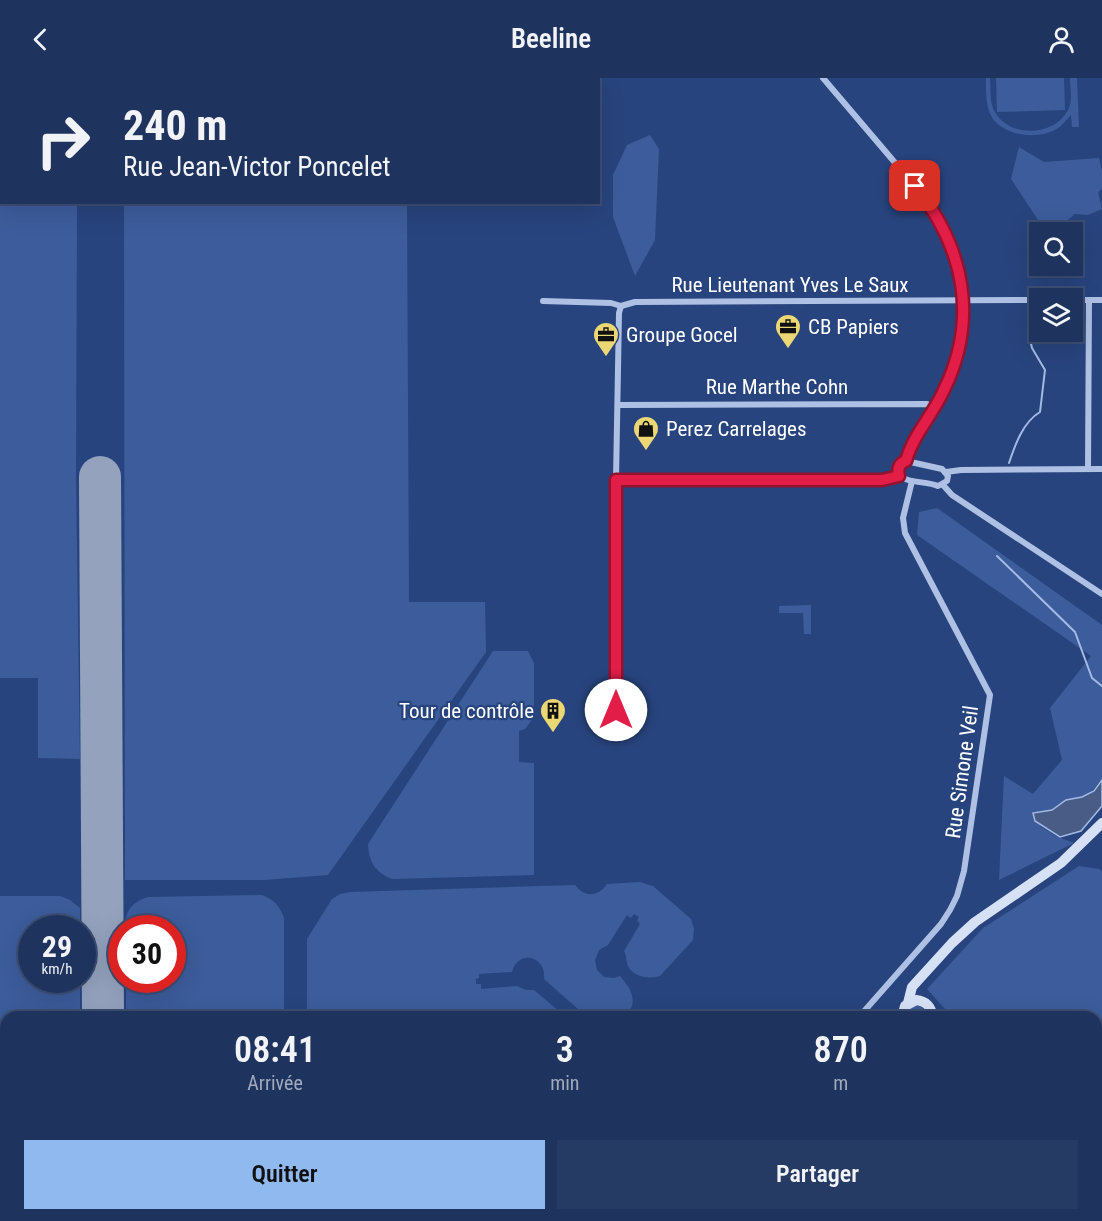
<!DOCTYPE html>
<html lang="fr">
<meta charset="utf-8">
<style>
:root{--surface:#1e335e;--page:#263b64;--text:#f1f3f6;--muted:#a1aabc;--line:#3c4e73;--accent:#90b9f0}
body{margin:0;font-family:"Roboto Condensed",sans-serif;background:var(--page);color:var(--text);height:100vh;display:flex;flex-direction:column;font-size:22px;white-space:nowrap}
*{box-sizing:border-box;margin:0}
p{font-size:20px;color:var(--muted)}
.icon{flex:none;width:33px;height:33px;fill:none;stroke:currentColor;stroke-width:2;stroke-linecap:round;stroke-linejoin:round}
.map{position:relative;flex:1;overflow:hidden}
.side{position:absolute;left:0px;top:933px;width:1102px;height:210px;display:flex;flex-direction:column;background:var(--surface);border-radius:18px 18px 0 0;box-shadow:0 6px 24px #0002,0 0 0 2px var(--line)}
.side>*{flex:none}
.guide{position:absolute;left:0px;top:0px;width:600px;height:126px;box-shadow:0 6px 24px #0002,0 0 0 2px var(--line);background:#1e335e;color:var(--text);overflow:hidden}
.tools{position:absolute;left:1029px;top:144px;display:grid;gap:12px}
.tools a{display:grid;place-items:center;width:54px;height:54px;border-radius:0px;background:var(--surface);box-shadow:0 6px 24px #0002,0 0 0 2px var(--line);font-size:30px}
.speed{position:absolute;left:18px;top:837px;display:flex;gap:12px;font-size:30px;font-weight:700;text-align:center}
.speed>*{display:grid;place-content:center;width:78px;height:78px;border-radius:50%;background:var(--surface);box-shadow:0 6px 24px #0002,0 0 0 2px var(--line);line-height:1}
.speed small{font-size:15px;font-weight:400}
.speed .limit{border:9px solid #d22;background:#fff;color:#111}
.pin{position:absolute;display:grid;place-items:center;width:51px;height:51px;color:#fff;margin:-26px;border-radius:12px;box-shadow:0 3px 9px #0006}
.me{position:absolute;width:66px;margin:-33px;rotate:0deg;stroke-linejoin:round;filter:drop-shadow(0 0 4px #0008)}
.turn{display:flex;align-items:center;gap:21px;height:126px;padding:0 24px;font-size:27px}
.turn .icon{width:78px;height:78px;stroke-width:2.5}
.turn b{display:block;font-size:42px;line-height:51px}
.eta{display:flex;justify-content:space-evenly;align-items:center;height:102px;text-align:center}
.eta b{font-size:36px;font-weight:600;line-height:42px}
.action{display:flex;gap:12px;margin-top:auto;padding:12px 24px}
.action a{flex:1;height:69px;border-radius:0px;background:var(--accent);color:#111;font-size:24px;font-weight:600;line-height:69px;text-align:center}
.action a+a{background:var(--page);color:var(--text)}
header{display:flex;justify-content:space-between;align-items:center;height:78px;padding:0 24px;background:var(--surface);font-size:27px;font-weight:600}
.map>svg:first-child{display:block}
.green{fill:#3c5c9b}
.water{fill:#485c86;stroke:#a3bae5;stroke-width:1.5}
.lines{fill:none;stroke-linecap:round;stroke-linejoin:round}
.stream{stroke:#a3bae5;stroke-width:2}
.runway{stroke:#94a2be;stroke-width:42}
.minor{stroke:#aec1e5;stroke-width:6}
.secondary{stroke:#d7e1f5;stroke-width:10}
.route-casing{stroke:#92132f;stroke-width:15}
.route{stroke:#e11d48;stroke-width:10}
.labels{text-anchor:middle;stroke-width:4.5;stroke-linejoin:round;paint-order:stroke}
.street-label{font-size:21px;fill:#fff;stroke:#28447e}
.poi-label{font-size:21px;fill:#fff;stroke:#28447e;text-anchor:start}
</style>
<header><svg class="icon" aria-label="back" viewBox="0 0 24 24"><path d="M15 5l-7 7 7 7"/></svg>Beeline<svg class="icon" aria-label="person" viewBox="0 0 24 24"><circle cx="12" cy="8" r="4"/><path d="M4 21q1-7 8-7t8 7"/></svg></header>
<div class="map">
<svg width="1102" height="1143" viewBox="0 0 1102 1143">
<rect width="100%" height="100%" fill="#28447e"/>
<g class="green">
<path d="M0,0H77L2,2V124L77,125L76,400L80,681L38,680V600H0Z"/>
<path d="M123,0H344L345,1L123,2Z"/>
<path d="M986,0H990C991,12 989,26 996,36C1012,60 1055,58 1068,32C1073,23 1070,10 1070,0H1077L1079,49H1072L1071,37C1067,41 1063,47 1058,50C1040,62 1007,59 993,41C985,29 986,14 986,0Z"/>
<path d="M996,0H1064L1065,32L997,34Z"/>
<path d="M650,57L659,71L655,162L635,198L613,139V97L627,67Z"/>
<path d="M1019,69L1044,84L1099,80L1102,93V111L1098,114L1102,131L1088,137L1075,136L1058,150L1038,142L1011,101Z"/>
<path d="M124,125H407L409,524H485L486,574L328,797L264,802H125Z"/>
<path d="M937,430L1102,547V701L1091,714L1082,719L1066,722L1052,732L1039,734L1040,748L1056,758L1074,765L999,802L1004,698L1033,716L1062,682L1050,630L1091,578L917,457L919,434Z"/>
<path d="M811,527V556H804L803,535H779V528Z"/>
<path d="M493,573H528L534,585V639L525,651L519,653V684L534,685V797L392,801C375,794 369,784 368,766Z"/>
<path d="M1079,788L1099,791L1102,793V1069L1096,1066V939H944L945,931L927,911L983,850Z"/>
<path d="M640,804L653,808L691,841L694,851L693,862L660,898C650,901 634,900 628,888C626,883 627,878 624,873L640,846L637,842L639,839L634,836L631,840L627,837L608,867L599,872L595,882L597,892L604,899L614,900L620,898C632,912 639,924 625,939H587L544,901C547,878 518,871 512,894L479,896V900L476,901V906H481V911L517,908L526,912H534L566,939H307V861L332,821L340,816L350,814L575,807C585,820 598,819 607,806Z"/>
<path d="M262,817C273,821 280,828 284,840V939H126V902H172V850H125C125,833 132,824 148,819Z"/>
<path d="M0,818H60L70,822L80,830V850H32V902H80V939H6V1000H0Z"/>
<path d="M915,927C923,928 926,931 927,939H906L907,932Z"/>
<path d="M0,1012H6V1137H75V1143H0Z"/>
<path d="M1097,1086L1102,1090V1143H1056L1059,1137H1096Z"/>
<rect x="126" y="1137" width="159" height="6"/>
<path d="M307,1137H449L443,1143H307Z"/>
<path d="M723,1137H854L846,1140L845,1143H718Z"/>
<path d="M890,1137H1028L1026,1143H891Z"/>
</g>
<g class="water">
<path d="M1102,702V728L1081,753L1060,759L1035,743L1033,735L1052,732L1066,722L1082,719L1094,713Z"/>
<path d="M854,1137H890L891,1143H845L848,1138Z"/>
<path d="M1028,1137H1059L1056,1143H1026Z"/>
</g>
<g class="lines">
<g class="stream">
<path d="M1009,385C1015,367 1023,344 1040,334L1045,292L1032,270L1029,257L1040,240"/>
<path d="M997,478L1075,554L1092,600L1102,608"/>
</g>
<g class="runway">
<path d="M100,399L103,939"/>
<path d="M104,1137V1143"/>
<path d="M186,1137V1143"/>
<path d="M232,1137V1143"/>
</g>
<g class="minor">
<path d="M823,0C846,27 868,53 891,80C906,98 924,116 936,137C964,182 970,236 955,286C945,321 915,348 906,383"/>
<path d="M1072,222H1102"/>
<path d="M543,223L611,225L621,228L635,224L1040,222"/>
<path d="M618,327L927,326L935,329"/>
<path d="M906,383L942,391L948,398L947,403L938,408C925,402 902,407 898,393L901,384Z"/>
<path d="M1088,391L1089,222"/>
<path d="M946,394L961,392L1102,391"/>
<path d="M616,402H882L899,398"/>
<path d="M943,407L952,417L1102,516"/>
<path d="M617,631L616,402L619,235L621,228"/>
<path d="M859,939L941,846L950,832L957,818L964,793L990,617L905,455L903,440L912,403"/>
<path d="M677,1143L682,1137"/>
</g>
<g class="secondary">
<path d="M908,925L912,909L952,865L975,844L1061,785L1102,745"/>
<path d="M902,939L905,928L916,922C926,923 932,929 932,939"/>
<path d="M1096,1074L1102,1078"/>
<path d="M705,1143L710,1137"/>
</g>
</g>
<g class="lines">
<defs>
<path id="route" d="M616,632V402H882L899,398C897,391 899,385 906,383C913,357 932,338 943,314C979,242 965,170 915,108"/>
</defs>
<use href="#route" class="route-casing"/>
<use href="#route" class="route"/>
</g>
<defs>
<symbol id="office-pin" viewBox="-11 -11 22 30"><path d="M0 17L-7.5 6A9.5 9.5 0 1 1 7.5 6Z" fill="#ecd775" stroke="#28447e"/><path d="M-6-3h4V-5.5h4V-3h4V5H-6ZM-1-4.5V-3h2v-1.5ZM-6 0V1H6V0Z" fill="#111"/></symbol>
<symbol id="shop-pin" viewBox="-11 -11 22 30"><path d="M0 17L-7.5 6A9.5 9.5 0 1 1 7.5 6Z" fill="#ecd775" stroke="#28447e"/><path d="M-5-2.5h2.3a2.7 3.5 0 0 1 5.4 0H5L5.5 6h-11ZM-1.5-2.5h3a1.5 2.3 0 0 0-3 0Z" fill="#111"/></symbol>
<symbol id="building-pin" viewBox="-11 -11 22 30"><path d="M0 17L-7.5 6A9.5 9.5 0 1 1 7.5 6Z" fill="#ecd775" stroke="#28447e"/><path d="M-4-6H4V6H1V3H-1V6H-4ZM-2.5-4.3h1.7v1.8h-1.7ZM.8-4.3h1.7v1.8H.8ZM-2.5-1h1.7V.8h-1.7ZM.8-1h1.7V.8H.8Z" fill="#111"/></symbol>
</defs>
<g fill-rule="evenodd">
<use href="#office-pin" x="773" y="234" width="30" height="40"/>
<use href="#office-pin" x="591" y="242" width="30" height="40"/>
<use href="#shop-pin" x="631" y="336" width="30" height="40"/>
<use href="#building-pin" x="538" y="618" width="30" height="40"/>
</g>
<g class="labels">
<g class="street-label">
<text x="790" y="214">Rue Lieutenant Yves Le Saux</text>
<text x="777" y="316">Rue Marthe Cohn</text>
<text transform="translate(962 694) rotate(-82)" y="7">Rue Simone Veil</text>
</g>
<g class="poi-label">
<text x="808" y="256">CB Papiers</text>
<text x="626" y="264">Groupe Gocel</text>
<text x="666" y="358">Perez Carrelages</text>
<text x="534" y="640" text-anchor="end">Tour de contrôle</text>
</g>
</g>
</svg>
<div class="tools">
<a><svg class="icon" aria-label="search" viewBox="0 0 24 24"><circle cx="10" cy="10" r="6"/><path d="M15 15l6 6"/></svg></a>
<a><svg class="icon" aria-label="layers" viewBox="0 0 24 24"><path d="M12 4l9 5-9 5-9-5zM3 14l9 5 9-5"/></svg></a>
</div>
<div class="speed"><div>29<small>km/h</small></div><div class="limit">30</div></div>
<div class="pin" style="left:915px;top:108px;background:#d93025"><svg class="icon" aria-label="arrive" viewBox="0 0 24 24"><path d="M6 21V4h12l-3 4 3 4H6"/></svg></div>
<svg class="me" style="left:616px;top:632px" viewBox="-20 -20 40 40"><circle r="19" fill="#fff"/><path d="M0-13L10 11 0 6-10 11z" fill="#e11d48"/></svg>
<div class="guide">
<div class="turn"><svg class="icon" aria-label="right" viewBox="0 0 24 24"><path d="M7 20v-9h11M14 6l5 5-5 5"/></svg><div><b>240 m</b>Rue Jean-Victor Poncelet</div></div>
</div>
<section class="side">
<div class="eta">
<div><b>08:41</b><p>Arrivée</p></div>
<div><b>3</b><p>min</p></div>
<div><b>870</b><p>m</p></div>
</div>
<div class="action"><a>Quitter</a><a>Partager</a></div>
</section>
</div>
